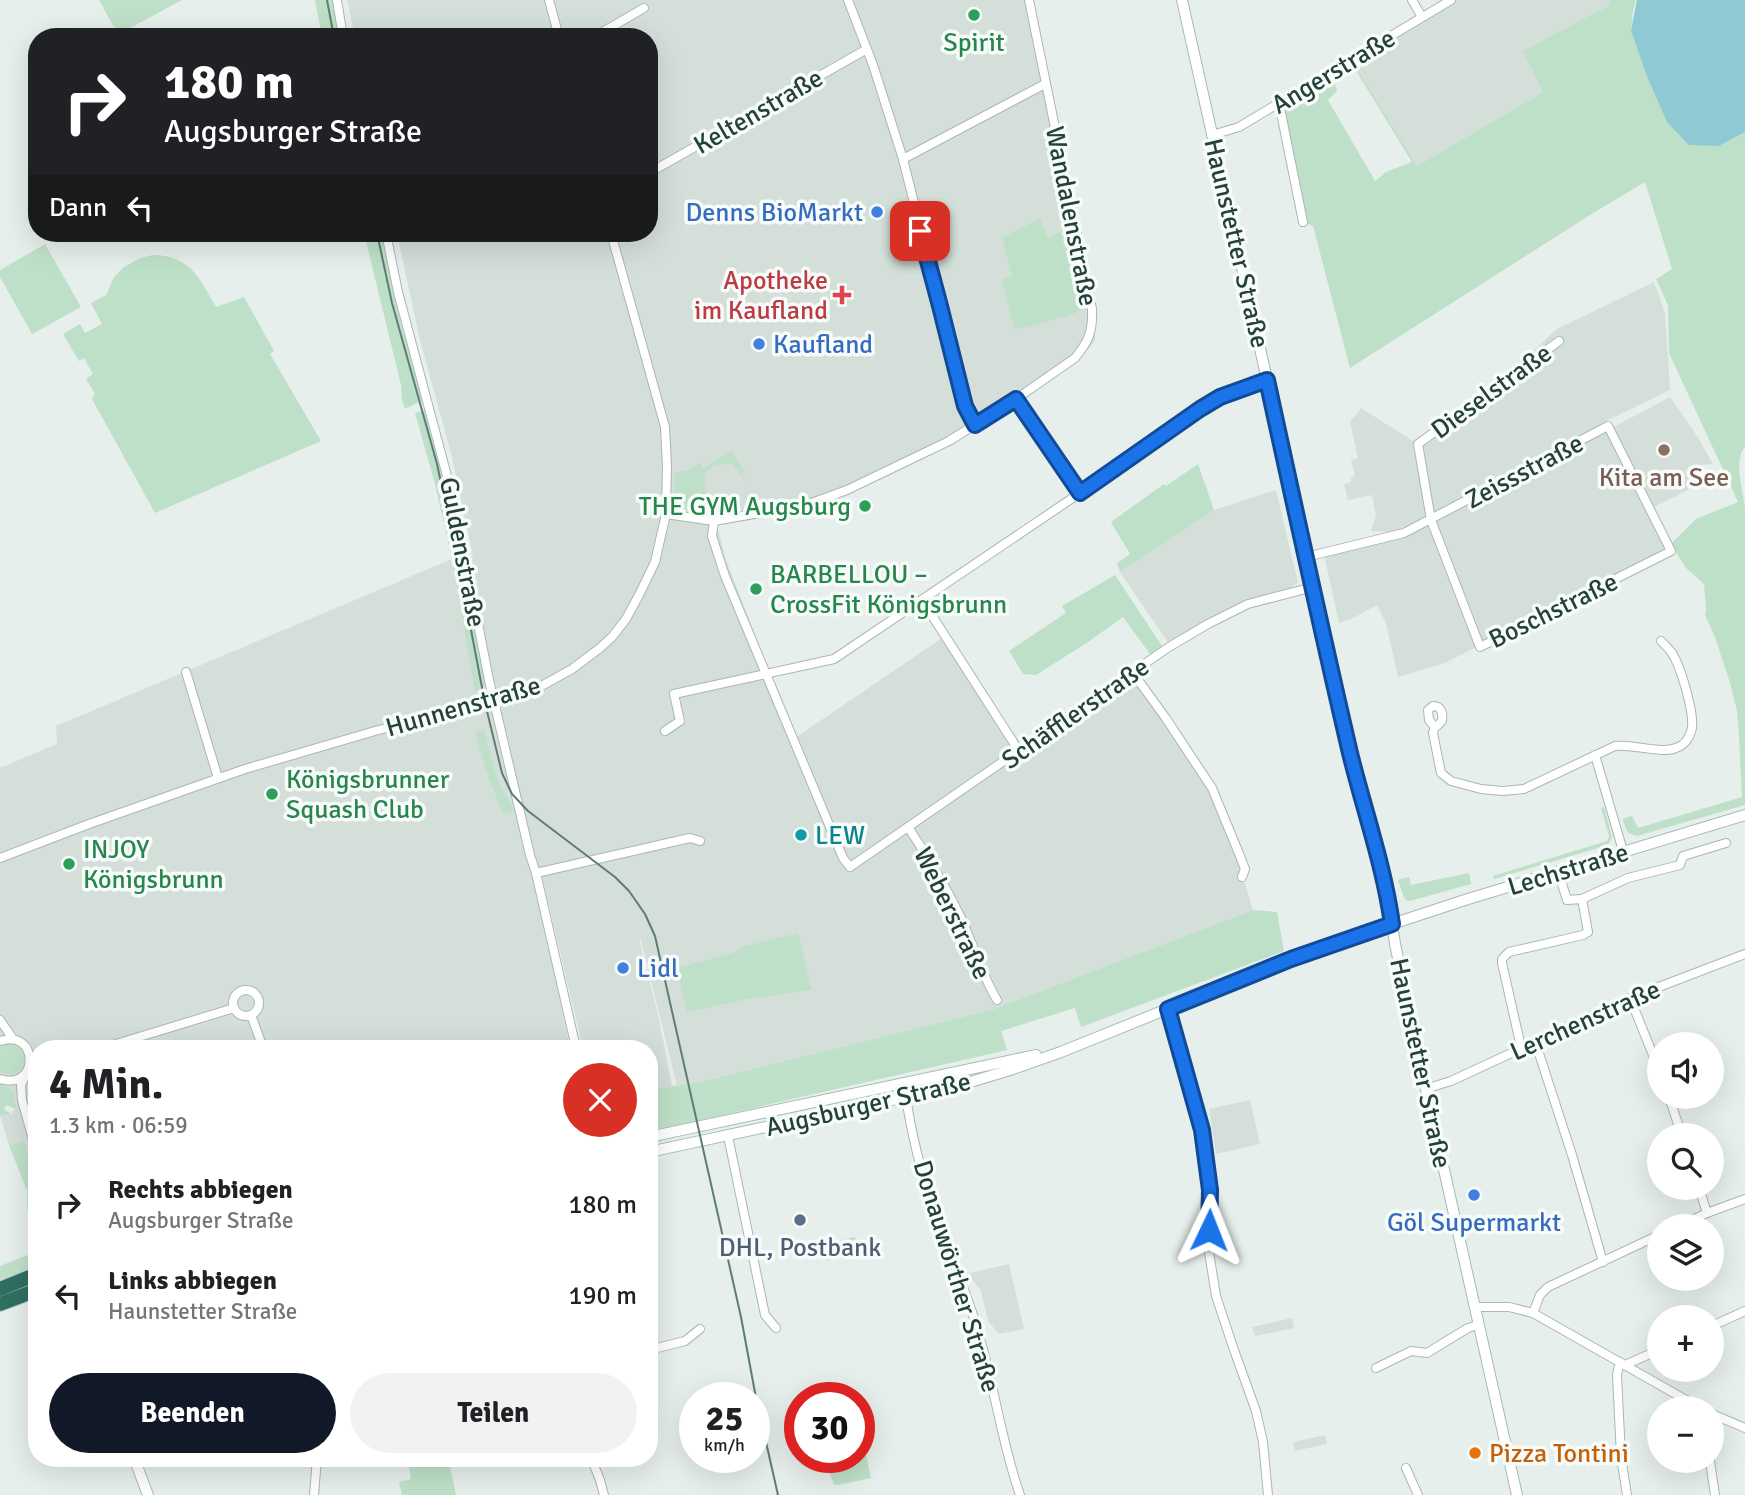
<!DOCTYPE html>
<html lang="de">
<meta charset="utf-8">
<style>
:root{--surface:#fff;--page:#f2f2f2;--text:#202124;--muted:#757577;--accent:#111827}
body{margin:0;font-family:Signika,sans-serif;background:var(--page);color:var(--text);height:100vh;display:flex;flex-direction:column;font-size:26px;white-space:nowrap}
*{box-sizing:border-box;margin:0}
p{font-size:23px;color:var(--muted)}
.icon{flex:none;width:38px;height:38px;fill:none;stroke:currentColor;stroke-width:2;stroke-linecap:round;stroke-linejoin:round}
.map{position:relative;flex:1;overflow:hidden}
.sheet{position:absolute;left:28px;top:1040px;width:630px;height:427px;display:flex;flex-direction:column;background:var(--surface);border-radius:28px;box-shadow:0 7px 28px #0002}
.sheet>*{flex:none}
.hud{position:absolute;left:28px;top:28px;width:630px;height:214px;border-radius:28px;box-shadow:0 7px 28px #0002;background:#202124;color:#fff;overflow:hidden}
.fabs{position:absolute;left:1647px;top:1032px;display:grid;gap:14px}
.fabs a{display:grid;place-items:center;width:77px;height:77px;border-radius:50%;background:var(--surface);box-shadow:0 7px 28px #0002;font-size:35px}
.speed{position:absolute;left:679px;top:1382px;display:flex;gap:14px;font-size:35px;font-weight:700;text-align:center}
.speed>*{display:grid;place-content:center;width:91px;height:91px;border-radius:50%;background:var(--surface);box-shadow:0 7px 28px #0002;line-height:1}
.speed small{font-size:18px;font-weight:400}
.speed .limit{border:10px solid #d22;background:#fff;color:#111}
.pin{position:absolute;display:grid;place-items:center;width:60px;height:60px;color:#fff;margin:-30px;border-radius:14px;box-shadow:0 4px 10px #0006}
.me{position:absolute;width:77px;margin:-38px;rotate:2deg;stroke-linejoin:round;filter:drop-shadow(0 0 5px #0008)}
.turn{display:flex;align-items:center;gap:24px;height:147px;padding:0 21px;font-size:32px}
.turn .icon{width:91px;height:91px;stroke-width:2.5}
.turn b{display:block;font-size:49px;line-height:60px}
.then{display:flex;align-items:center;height:66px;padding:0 21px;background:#0003;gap:14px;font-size:26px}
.round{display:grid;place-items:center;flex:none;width:74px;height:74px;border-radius:37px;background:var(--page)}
.summary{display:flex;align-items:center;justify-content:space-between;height:119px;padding:0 21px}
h1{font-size:42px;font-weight:800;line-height:52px}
.primary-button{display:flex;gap:14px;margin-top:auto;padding:14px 21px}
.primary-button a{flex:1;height:80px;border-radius:42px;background:var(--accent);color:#fff;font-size:28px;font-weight:800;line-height:80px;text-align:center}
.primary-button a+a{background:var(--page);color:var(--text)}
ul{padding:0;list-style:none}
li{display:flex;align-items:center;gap:21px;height:91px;padding:0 21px}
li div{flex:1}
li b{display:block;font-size:26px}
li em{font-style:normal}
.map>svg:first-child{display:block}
.built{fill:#d4dfda}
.green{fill:#bfe0c8}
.water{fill:#8ec9d4}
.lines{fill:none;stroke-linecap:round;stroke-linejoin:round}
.street-casing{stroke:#a8b8b2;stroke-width:10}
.secondary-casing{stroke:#a4bbb3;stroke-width:12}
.highway-casing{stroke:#c2cac8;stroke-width:16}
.street{stroke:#fff;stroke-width:8}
.secondary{stroke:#fff;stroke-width:10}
.highway{stroke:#2f6f62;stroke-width:14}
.tram{stroke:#5f7d75;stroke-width:2}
.route-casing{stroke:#114b97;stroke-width:18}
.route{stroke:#1a73e8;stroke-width:12}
.leisure-dot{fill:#2e9e5b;stroke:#f7fbf9;stroke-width:2.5}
.shop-dot{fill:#3f7fe0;stroke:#f7fbf9;stroke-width:2.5}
.health-dot{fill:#e0444e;stroke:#f7fbf9;stroke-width:2.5}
.education-dot{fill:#8d6e63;stroke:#f7fbf9;stroke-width:2.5}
.culture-dot{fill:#0f9aa8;stroke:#f7fbf9;stroke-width:2.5}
.service-dot{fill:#5c6f8a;stroke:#f7fbf9;stroke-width:2.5}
.food-dot{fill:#e8710a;stroke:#f7fbf9;stroke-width:2.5}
.labels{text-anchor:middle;stroke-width:7;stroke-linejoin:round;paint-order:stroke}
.leisure-label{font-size:26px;fill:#27864d;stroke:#f7fbf9;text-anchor:start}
.street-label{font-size:26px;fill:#24423a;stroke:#f7fbf9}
.shop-label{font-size:26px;fill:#366cbe;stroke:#f7fbf9;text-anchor:start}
.health-label{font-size:26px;fill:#be3a42;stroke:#f7fbf9;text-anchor:end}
.education-label{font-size:26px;fill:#785e54;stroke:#f7fbf9}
.culture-label{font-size:26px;fill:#0d838f;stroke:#f7fbf9;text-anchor:start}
.service-label{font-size:26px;fill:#4e5e75;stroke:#f7fbf9}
.food-label{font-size:26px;fill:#c56008;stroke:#f7fbf9;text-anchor:start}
</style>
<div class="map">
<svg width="1745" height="1495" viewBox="0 0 1745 1495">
<rect width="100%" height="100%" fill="#e6efeb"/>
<g class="built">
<path d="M347,0H1030L1095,305V341L1078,361L965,433L949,441L810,508L717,524L725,557L795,738L942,638L1017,752L1132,671L1223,810L1253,910L994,1009L704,1081L677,1085L640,937V943L659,1019L672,1086L649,1090V1048H583L542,877L534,878L570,1048H37V1183L24,1143L9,1145L0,1116L11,1114L15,1109L12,1090L0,1083V768L57,744L56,726L452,559L473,556L452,457L419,336L397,233H649V37H355Z"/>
<path d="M1456,0H1610V5L1543,92L1417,166L1353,62Z"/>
<path d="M1654,282L1665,313L1670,390L1602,423L1668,550L1445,663L1398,677L1386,623L1377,605L1355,617L1339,623L1323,550L1402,531L1392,532L1371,531L1376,515L1372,495L1348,500L1344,484L1351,482V477L1355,476L1351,460L1358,458L1350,422L1361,408L1413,441L1508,374L1557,329Z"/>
<path d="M1670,397L1697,436L1713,464L1691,466L1688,490L1652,508L1612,428Z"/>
<path d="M1276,490L1298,583L1285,591L1239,603L1205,620L1169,644L1120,572L1214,510Z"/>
<path d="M1250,1100L1260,1144L1216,1154L1209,1109Z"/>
<path d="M1009,1264L1024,1329L999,1334L988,1321L981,1291L972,1279L970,1273Z"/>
<path d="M1292,1318L1294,1328L1255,1336L1252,1327Z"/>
<path d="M1325,1435L1327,1444L1295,1451L1293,1442Z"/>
</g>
<g class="green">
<path d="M99,0H182L130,28L121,29L114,27Z"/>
<path d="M315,0H332L339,37H322Z"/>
<path d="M1610,0H1636L1633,11L1631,30L1719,146L1745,132V447C1733,461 1743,490 1745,507V805L1637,836L1628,833L1622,819L1632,816L1638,828L1742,797L1739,736L1737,711L1731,686L1715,637L1705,615L1706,610L1704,584L1686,568L1671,544L1696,519L1738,502L1669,353L1668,305L1656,279L1672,269L1645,182L1590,215L1350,368L1313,226L1303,222L1281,103L1324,80L1335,84L1337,91L1328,100L1375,181L1386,172L1412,162L1355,69L1341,77L1334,73L1353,62L1417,166L1543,92L1523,51L1610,5Z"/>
<path d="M1040,219L1048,238L1061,232L1064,248H1070L1082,310L1067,316L1014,330L1002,279L1012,276L1002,237Z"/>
<path d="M364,233H381L401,324L423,400L405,409L402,400L401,385Z"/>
<path d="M45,244L81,307L32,334L0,277V270Z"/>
<path d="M153,255C190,255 200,279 216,307L244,297L274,351L270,354L321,441L155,513L92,399L95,394L86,379L93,374L84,358L79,361L63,334L80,324L85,333L102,324L91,303L106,295L114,277L124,267L140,258Z"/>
<path d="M425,410C452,499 467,592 485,683L482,688L475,691L452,559L435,484L415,413Z"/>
<path d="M731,451L745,471L741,474L763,506L733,464C725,464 715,463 709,469C701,477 705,496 711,504L716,505L715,512C699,511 686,510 674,498L675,473L688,470L700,463L704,468Z"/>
<path d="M1198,464L1214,510L1120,572L1117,563L1130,554L1111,522L1164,484L1166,486Z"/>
<path d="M1115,575L1162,646L1150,654L1123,617L1088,642L1036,675L1023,674L1009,651L1066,613L1062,606Z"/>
<path d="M484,730C489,748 493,767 500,785C504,795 512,801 514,811L503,814L486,771L475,732Z"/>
<path d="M1604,807L1612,837L1608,845L1494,879L1493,876L1607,841L1609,836L1601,808Z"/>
<path d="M1469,873L1471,884L1410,901L1406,900L1403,895L1398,880L1409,877L1411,885Z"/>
<path d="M1253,910L1277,912L1284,951L1081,1027L1075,1008L1001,1031L1007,1050L649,1132V1090L704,1081L994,1009Z"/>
<path d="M798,933L812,990L748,999L687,1012L677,968L736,952L741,947Z"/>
<path d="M4,1044C35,1043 27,1084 0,1072V1047Z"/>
<path d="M0,1083L12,1090L16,1106L15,1109L7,1105L4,1109L11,1114L0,1116Z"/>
<path d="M24,1142L36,1180L37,1238L27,1208V1191L9,1145Z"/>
<path d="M855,1237L858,1251L826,1260L822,1245Z"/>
<path d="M37,1251L36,1266L0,1280V1266Z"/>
<path d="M866,1455L871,1478L838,1485L834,1484L830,1475V1465L836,1461L859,1458V1456Z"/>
<path d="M410,1458H448L456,1495H402L399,1482L411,1479L408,1462Z"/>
</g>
<path class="water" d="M1637,0H1745V132L1719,146L1689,145L1667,122L1646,74L1631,30Z"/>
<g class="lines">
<defs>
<g id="street">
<path d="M337,0L343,37"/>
<path d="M549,0L559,37"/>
<path d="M848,0L873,65L903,159L965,406L975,425"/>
<path d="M1412,0L1422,17"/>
<path d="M594,37L644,8"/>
<path d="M1279,103L1303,222"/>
<path d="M1212,135L1239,127L1451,0"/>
<path d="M903,159L1045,84"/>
<path d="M649,173L867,49"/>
<path d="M386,233L398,292L455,506L489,680L530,855L536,873L576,1048"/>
<path d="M1016,399L1080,493"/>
<path d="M666,514L714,521L806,505L847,490L949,441L1016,399L1075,358C1089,341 1093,331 1092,309L1029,0"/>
<path d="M714,521L712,536L725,576L843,858L850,867L1169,647L1208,624L1248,604L1313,587"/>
<path d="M1306,557L1404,533L1608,426L1671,551L1480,647L1431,520L1418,444L1559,341"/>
<path d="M922,600L1019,751"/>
<path d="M186,672L218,778"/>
<path d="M1133,673L1165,717L1212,788L1240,856L1245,869L1242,877"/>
<path d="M1433,706C1442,706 1443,714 1442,721L1437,726L1433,725L1429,720L1428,710Z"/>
<path d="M1435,726L1433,733L1441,773L1451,781L1481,789L1503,791L1524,789L1615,746C1634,744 1661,754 1676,748C1685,745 1690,737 1692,728C1694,712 1681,667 1672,653C1669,649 1665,645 1661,641"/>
<path d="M665,731L680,721L674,694L834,659L1080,493L1200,409L1220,397L1267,380"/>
<path d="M1595,755L1623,851"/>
<path d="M908,827C927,856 945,885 960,916C973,944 981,973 997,1000"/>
<path d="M0,858L89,824L245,769L375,731L538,688L572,669L600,648L612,637L626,619L639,595L655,562L666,514L667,466L665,427L611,233"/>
<path d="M536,873L690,838L700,841"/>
<path d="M1582,899L1628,878L1680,865L1683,856L1726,843"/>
<circle cx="246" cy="1003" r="13"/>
<path d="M1630,998L1659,1070"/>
<path d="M1168,1009L1202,1130L1210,1190L1209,1252L1216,1296L1234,1350L1256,1411L1263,1442L1268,1495"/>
<path d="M251,1015L263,1048"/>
<path d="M0,1020L13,1039"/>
<path d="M0,1041C39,1028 40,1091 0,1079"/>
<path d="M1535,1041L1572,1155L1603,1262"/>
<path d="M1521,1047L1502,963V959L1509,952L1583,935L1588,932L1582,899L1567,900L1558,871"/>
<path d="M103,1048L234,1008"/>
<path d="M28,1070L21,1085L22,1100L37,1154"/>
<path d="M1425,1089L1451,1081L1630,998L1745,954"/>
<path d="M906,1097C912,1138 923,1179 936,1217C949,1254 966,1290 977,1328C994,1383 1001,1441 1020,1495"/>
<path d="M1669,1097L1682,1136"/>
<path d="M728,1136L765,1315L776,1328"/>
<path d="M1699,1188L1707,1213"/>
<path d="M1677,1227L1707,1213L1745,1199"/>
<path d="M1474,1307H1509L1533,1313L1702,1409"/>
<path d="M1533,1313L1540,1295L1548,1287L1659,1235"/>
<path d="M1712,1326L1745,1311"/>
<path d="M649,1350L685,1341L700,1329"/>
<path d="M1620,1362L1617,1375L1621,1457L1627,1495"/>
<path d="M1625,1365L1659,1350"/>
<path d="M1376,1368L1411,1351L1427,1353L1468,1328L1478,1325"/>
<path d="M1712,1414L1745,1428"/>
<path d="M591,1458L600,1480L604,1495"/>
<path d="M1710,1461L1715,1495"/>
<path d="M1406,1468L1418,1495"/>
<path d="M314,1495L317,1458"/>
</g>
<g id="secondary">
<path d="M1182,0L1351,755L1373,836L1389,904L1395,944L1423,1076L1517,1495"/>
<path d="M649,1137L1036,1055"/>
<path d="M649,1152L906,1097L967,1083L1010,1070L1061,1052L1296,957L1392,924L1468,899L1745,815"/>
<path d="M134,1458L148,1495"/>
</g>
<g id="highway">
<path d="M0,1289L37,1274"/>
<path d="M0,1304L37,1290"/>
</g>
</defs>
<use href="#street" class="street-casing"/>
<use href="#secondary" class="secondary-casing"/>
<use href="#highway" class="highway-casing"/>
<use href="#street" class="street"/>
<use href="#secondary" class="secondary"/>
<use href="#highway" class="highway"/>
<g class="tram">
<path d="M327,0L334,37"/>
<path d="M377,233L392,303L437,464L458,562L485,703L502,773L512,794L528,811L615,877L629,891L645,914L655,936L741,1317L756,1398L778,1495"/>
</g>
</g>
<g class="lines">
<defs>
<path id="route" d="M920,231L940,306L965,406L975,425L1016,399L1080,493L1200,409L1220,397L1267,380C1294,504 1321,629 1350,753C1364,810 1384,866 1392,924L1291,959L1168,1009L1202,1130L1210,1190L1209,1230"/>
</defs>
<use href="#route" class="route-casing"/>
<use href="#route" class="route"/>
</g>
<g class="leisure-dot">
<circle cx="974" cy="15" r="7"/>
<circle cx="865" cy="506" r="7"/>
<circle cx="756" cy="589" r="7"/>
<circle cx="272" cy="794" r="7"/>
<circle cx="69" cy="864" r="7"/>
</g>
<g class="shop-dot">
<circle cx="877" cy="212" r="7"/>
<circle cx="759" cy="344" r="7"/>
<circle cx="623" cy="968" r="7"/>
<circle cx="1474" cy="1195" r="7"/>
</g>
<path class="health-dot" d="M838.5 284.5h7v7h7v7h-7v7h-7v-7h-7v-7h7z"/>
<circle class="education-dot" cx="1664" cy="450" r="7"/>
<circle class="culture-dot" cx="801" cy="835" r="7"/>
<circle class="service-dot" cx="800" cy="1220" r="7"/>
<circle class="food-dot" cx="1475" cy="1453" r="7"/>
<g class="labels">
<g class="leisure-label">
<text x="974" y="51" text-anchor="middle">Spirit</text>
<text x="851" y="515" text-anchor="end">THE GYM Augsburg</text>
<text x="770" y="583">BARBELLOU –<tspan x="770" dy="30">CrossFit Königsbrunn</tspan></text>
<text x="286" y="788">Königsbrunner<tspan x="286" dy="30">Squash Club</tspan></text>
<text x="83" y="858">INJOY<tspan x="83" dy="30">Königsbrunn</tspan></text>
</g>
<g class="street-label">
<text transform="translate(1333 71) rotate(-31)" y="9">Angerstraße</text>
<text transform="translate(758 111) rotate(-30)" y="9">Keltenstraße</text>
<text transform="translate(1072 216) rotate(79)" y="9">Wandalenstraße</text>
<text transform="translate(1237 243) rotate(77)" y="9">Haunstetter Straße</text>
<text transform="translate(1491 391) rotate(-36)" y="9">Dieselstraße</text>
<text transform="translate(1524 471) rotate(-28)" y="9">Zeissstraße</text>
<text transform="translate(463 552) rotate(79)" y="9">Guldenstraße</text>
<text transform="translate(1553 610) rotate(-26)" y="9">Boschstraße</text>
<text transform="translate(463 706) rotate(-16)" y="9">Hunnenstraße</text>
<text transform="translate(1075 713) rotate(-35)" y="9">Schäfflerstraße</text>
<text transform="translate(1568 869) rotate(-17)" y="9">Lechstraße</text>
<text transform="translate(953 913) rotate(64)" y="9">Weberstraße</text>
<text transform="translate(1585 1020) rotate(-24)" y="9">Lerchenstraße</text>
<text transform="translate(1421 1063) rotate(78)" y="9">Haunstetter Straße</text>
<text transform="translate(868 1104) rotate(-13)" y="9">Augsburger Straße</text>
<text transform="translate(957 1276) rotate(73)" y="9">Donauwörther Straße</text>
</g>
<g class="shop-label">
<text x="863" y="221" text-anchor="end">Denns BioMarkt</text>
<text x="773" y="353">Kaufland</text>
<text x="637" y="977">Lidl</text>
<text x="1474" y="1231" text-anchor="middle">Göl Supermarkt</text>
</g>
<g class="health-label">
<text x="828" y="289">Apotheke<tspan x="828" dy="30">im Kaufland</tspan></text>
</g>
<g class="education-label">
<text x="1664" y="486">Kita am See</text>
</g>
<g class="culture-label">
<text x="815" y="844">LEW</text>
</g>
<g class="service-label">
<text x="800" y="1256">DHL, Postbank</text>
</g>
<g class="food-label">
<text x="1489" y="1462">Pizza Tontini</text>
</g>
</g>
</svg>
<div class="fabs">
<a><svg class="icon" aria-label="sound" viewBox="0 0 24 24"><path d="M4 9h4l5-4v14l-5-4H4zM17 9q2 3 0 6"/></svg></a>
<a><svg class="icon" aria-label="search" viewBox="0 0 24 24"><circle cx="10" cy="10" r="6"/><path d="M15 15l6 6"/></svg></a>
<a><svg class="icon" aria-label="layers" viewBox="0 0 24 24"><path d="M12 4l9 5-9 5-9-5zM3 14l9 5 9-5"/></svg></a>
<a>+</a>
<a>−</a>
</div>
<div class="speed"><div>25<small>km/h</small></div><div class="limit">30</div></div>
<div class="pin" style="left:920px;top:231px;background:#d93025"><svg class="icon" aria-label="arrive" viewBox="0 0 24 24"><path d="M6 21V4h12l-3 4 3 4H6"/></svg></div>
<svg class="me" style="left:1209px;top:1230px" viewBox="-20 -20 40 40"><path d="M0-17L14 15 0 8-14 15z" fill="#1a73e8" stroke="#fff" stroke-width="4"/></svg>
<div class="hud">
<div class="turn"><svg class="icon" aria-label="right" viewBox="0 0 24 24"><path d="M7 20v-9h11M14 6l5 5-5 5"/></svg><div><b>180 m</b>Augsburger Straße</div></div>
<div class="then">Dann<svg class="icon" aria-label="left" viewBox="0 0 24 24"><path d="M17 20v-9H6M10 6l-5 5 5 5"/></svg></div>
</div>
<section class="sheet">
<div class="summary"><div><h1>4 Min.</h1><p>1.3 km · 06:59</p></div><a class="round" style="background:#d93025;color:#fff"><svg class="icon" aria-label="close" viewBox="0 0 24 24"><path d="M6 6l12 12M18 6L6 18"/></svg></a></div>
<ul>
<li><svg class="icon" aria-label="right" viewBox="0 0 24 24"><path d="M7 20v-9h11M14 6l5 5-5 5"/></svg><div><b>Rechts abbiegen</b><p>Augsburger Straße</p></div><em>180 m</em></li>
<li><svg class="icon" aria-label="left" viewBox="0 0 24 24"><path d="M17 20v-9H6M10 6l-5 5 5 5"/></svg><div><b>Links abbiegen</b><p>Haunstetter Straße</p></div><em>190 m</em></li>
</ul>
<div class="primary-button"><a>Beenden</a><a>Teilen</a></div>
</section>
</div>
